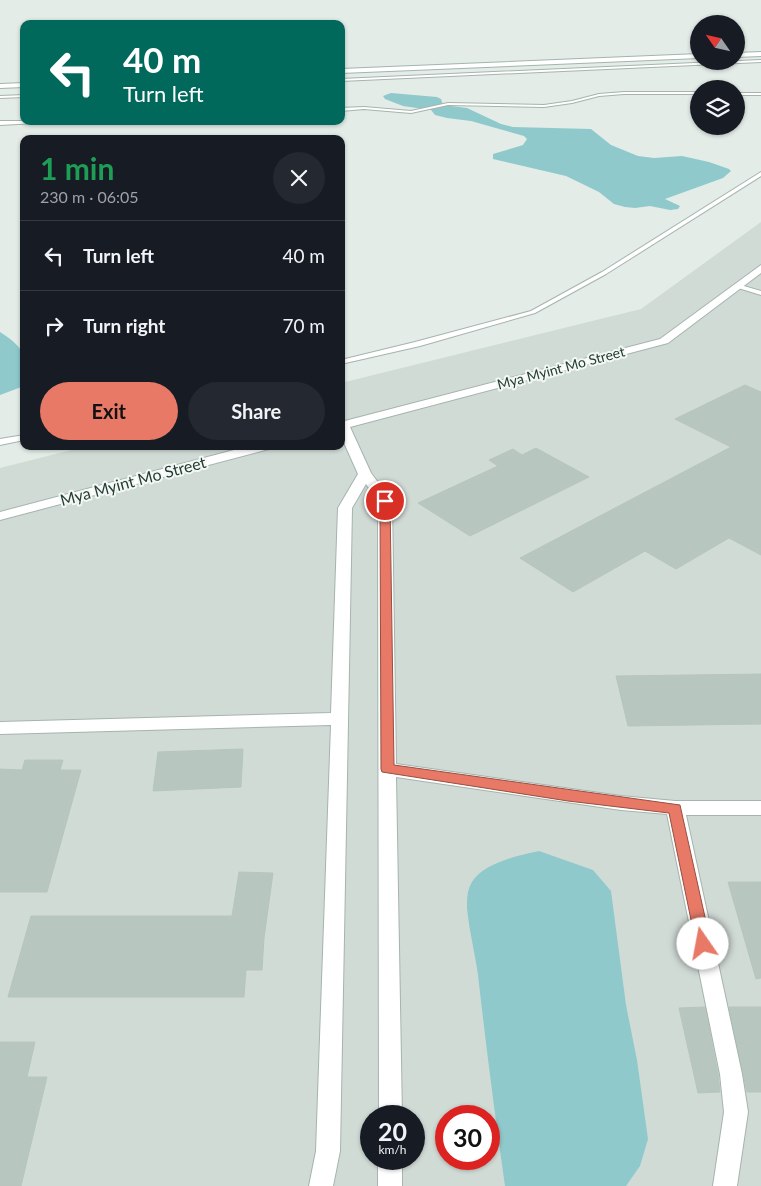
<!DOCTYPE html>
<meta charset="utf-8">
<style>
:root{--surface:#171b24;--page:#242831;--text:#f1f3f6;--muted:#9ea1a6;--line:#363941;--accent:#e77966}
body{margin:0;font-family:Lato,sans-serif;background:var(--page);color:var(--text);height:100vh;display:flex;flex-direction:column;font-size:19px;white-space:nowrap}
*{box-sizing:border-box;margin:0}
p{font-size:16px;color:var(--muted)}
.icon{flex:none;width:28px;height:28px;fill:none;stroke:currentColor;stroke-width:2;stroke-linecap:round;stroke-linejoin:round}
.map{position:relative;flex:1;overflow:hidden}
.sheet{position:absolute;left:20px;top:135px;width:325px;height:315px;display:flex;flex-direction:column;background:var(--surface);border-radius:10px;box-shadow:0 1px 4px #0004}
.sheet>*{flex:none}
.hud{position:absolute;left:20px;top:20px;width:325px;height:105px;border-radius:10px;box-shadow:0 1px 4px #0004;background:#00695c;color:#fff;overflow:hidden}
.needle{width:32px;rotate:304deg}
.fabs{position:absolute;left:690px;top:15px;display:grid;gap:10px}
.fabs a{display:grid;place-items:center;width:55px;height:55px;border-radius:50%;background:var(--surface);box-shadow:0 1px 4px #0004;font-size:25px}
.speed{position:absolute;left:360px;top:1105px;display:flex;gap:10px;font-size:25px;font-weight:700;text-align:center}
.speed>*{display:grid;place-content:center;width:65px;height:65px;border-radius:50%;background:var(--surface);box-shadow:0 1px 4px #0004;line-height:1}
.speed small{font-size:12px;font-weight:400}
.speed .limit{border:8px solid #d22;background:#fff;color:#111}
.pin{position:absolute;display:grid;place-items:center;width:42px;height:42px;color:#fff;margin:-21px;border:2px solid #fff;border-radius:50%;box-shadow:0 1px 5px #0007}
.me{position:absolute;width:55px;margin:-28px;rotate:348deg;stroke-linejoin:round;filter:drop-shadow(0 0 4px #0008)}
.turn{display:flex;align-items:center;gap:18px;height:105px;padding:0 20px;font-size:22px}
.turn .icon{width:65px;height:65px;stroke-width:2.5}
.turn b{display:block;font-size:35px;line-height:42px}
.round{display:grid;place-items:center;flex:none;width:52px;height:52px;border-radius:26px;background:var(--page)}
.headline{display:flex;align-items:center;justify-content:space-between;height:85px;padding:0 20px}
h1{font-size:30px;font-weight:700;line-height:38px;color:#1e9e55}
.primary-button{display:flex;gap:10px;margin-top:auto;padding:10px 20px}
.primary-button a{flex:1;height:58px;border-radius:30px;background:var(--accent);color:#111;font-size:20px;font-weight:700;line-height:58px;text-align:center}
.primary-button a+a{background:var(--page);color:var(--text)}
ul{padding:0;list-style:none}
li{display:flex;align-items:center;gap:15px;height:70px;padding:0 20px;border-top:1px solid var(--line)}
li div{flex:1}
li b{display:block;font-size:19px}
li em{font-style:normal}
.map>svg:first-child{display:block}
.built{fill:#d1dbd6;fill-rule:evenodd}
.water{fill:#8fc9cc}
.building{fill:#b8c6c0;stroke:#b6c5bd}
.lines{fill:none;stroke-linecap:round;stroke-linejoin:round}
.lane-casing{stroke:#a6b4ad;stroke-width:2}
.street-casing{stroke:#a6b4ad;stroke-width:2}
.secondary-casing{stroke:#a2b6ad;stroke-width:2}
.lane{fill:#fff;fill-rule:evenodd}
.street{fill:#fff;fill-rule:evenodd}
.secondary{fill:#fff;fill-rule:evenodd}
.route{fill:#e77966;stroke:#964f42}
.labels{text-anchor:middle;stroke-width:4;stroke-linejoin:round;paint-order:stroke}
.far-street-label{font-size:14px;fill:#243c33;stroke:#f3f8f5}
.street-label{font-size:16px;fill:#243c33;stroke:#f3f8f5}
</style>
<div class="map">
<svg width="761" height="1186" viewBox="0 0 761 1186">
<rect width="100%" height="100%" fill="#e3ece7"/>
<path class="built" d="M761,222V1186H0V468L87,446H341V383L641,309ZM371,1116H414V1159H371ZM446,1116H489V1159H446Z"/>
<g class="water">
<path d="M391,93L437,97L441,99L443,105L467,108L501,124L513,127L591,129L611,145L638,156L654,158L682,156L709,162L729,169L731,171L723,178L665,199L680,206L678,209L670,210L650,206L635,208L625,207L614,204L599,192L566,176L493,159V154L523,145L527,139L524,136L471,121L447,118L435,115L431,110L403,106L385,99L383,96Z"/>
<path d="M0,332C28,350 24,355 24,386L0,395Z"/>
<path d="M539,851L593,870L611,891L626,1005L637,1060L648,1139L640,1166L626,1186H505C495,1116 486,1046 478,975C475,953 469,930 467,908C467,899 467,890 472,882C483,863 520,855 539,851Z"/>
</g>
<g class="building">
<path d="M745,385L761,392V555L729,538L676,569L645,551L573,592L520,558L731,447L675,419Z"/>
<path d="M536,448L589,477L470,536L418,503L498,466L489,460L513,449L522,455Z"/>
<path d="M761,674V724L628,726L616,676Z"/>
<path d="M243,749L241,787L153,791L158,752Z"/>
<path d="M25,760H63L60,770H81L47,892H0V769L22,770Z"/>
<path d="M239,872L273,873L264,938L262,970H246L244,997H8L31,916H232Z"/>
<path d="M728,882H761V978L756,979Z"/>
<path d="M705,1007L718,1074L720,1092L698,1093L679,1008Z"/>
<path d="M729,1007H761V1092H747Z"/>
<path d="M0,1042H35L27,1077H47L21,1186H0Z"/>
</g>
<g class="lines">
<defs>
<g id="lane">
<path d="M761,60V62L341,81V79Z"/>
<path d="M624,92H699V94H624L599,96L572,103L544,107L448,105L411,113L364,109L341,111V108L364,107L411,111L448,103L544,105L572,101L599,94Z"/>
<rect x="736" y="93" width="25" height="2"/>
<path d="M24,95V97L0,98V96Z"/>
<path d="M0,121H74L0,125Z"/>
<path d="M761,172V176L606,274L535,313L420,346L341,364V360L415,342L531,311L602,272Z"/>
<path d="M737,284L761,291V295L735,287V285Z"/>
<path d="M24,435V440L0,445V439Z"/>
</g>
<g id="street">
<path d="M761,265V273L668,343L350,427L371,473L392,501L396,764L621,796L675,801H761V815H686L742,1074L748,1112L737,1186H713L724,1112L720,1074L667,814L621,810L396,777L402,1116H379L378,501L366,484L352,508L340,1151L333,1186H309L316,1151L331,725L0,734V722L331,713L338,508L358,474L341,436V422L660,339Z"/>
<path d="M249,446H271L269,449L0,520V512Z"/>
<rect x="378" y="1159" width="24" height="27"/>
</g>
<g id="secondary">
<path d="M761,52V56L736,57V53Z"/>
<path d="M699,54V58L341,73V69Z"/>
<path d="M24,83V87L0,88V84Z"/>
</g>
</defs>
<use href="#lane" class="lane-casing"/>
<use href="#street" class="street-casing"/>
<use href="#secondary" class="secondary-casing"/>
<use href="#lane" class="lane"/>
<use href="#street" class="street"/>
<use href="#secondary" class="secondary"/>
</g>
<path class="route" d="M385,498L390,501L394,765L680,805L711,944L709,948L703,950L698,948L696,944L669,813L568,801L382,772L381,769L380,501Z"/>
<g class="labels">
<g class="far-street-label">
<text transform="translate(561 368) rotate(-15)" y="5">Mya Myint Mo Street</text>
</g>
<g class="street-label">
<text transform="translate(133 481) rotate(-15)" y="6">Mya Myint Mo Street</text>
</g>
</g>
</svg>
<div class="fabs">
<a><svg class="needle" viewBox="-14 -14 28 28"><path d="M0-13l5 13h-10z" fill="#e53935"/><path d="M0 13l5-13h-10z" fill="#9ea1a6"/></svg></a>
<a><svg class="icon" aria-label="layers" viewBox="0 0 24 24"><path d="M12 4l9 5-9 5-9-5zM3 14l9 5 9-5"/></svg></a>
</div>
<div class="speed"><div>20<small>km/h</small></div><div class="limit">30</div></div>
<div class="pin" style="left:385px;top:501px;background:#d93025"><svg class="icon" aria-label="arrive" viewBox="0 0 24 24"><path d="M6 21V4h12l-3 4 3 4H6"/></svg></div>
<svg class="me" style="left:703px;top:944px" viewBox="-20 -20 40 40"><circle r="19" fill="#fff"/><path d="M0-13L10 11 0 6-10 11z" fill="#e77966"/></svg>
<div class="hud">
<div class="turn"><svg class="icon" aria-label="left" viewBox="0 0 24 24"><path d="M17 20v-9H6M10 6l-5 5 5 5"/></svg><div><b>40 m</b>Turn left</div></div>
</div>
<section class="sheet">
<div class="headline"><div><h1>1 min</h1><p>230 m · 06:05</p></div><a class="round"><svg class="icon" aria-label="close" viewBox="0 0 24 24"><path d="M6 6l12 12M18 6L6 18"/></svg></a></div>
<ul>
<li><svg class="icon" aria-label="left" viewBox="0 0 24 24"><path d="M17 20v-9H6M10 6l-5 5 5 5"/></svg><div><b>Turn left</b></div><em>40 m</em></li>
<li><svg class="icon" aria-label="right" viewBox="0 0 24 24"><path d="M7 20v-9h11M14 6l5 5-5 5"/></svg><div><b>Turn right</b></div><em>70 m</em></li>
</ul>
<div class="primary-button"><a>Exit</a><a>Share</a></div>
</section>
</div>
